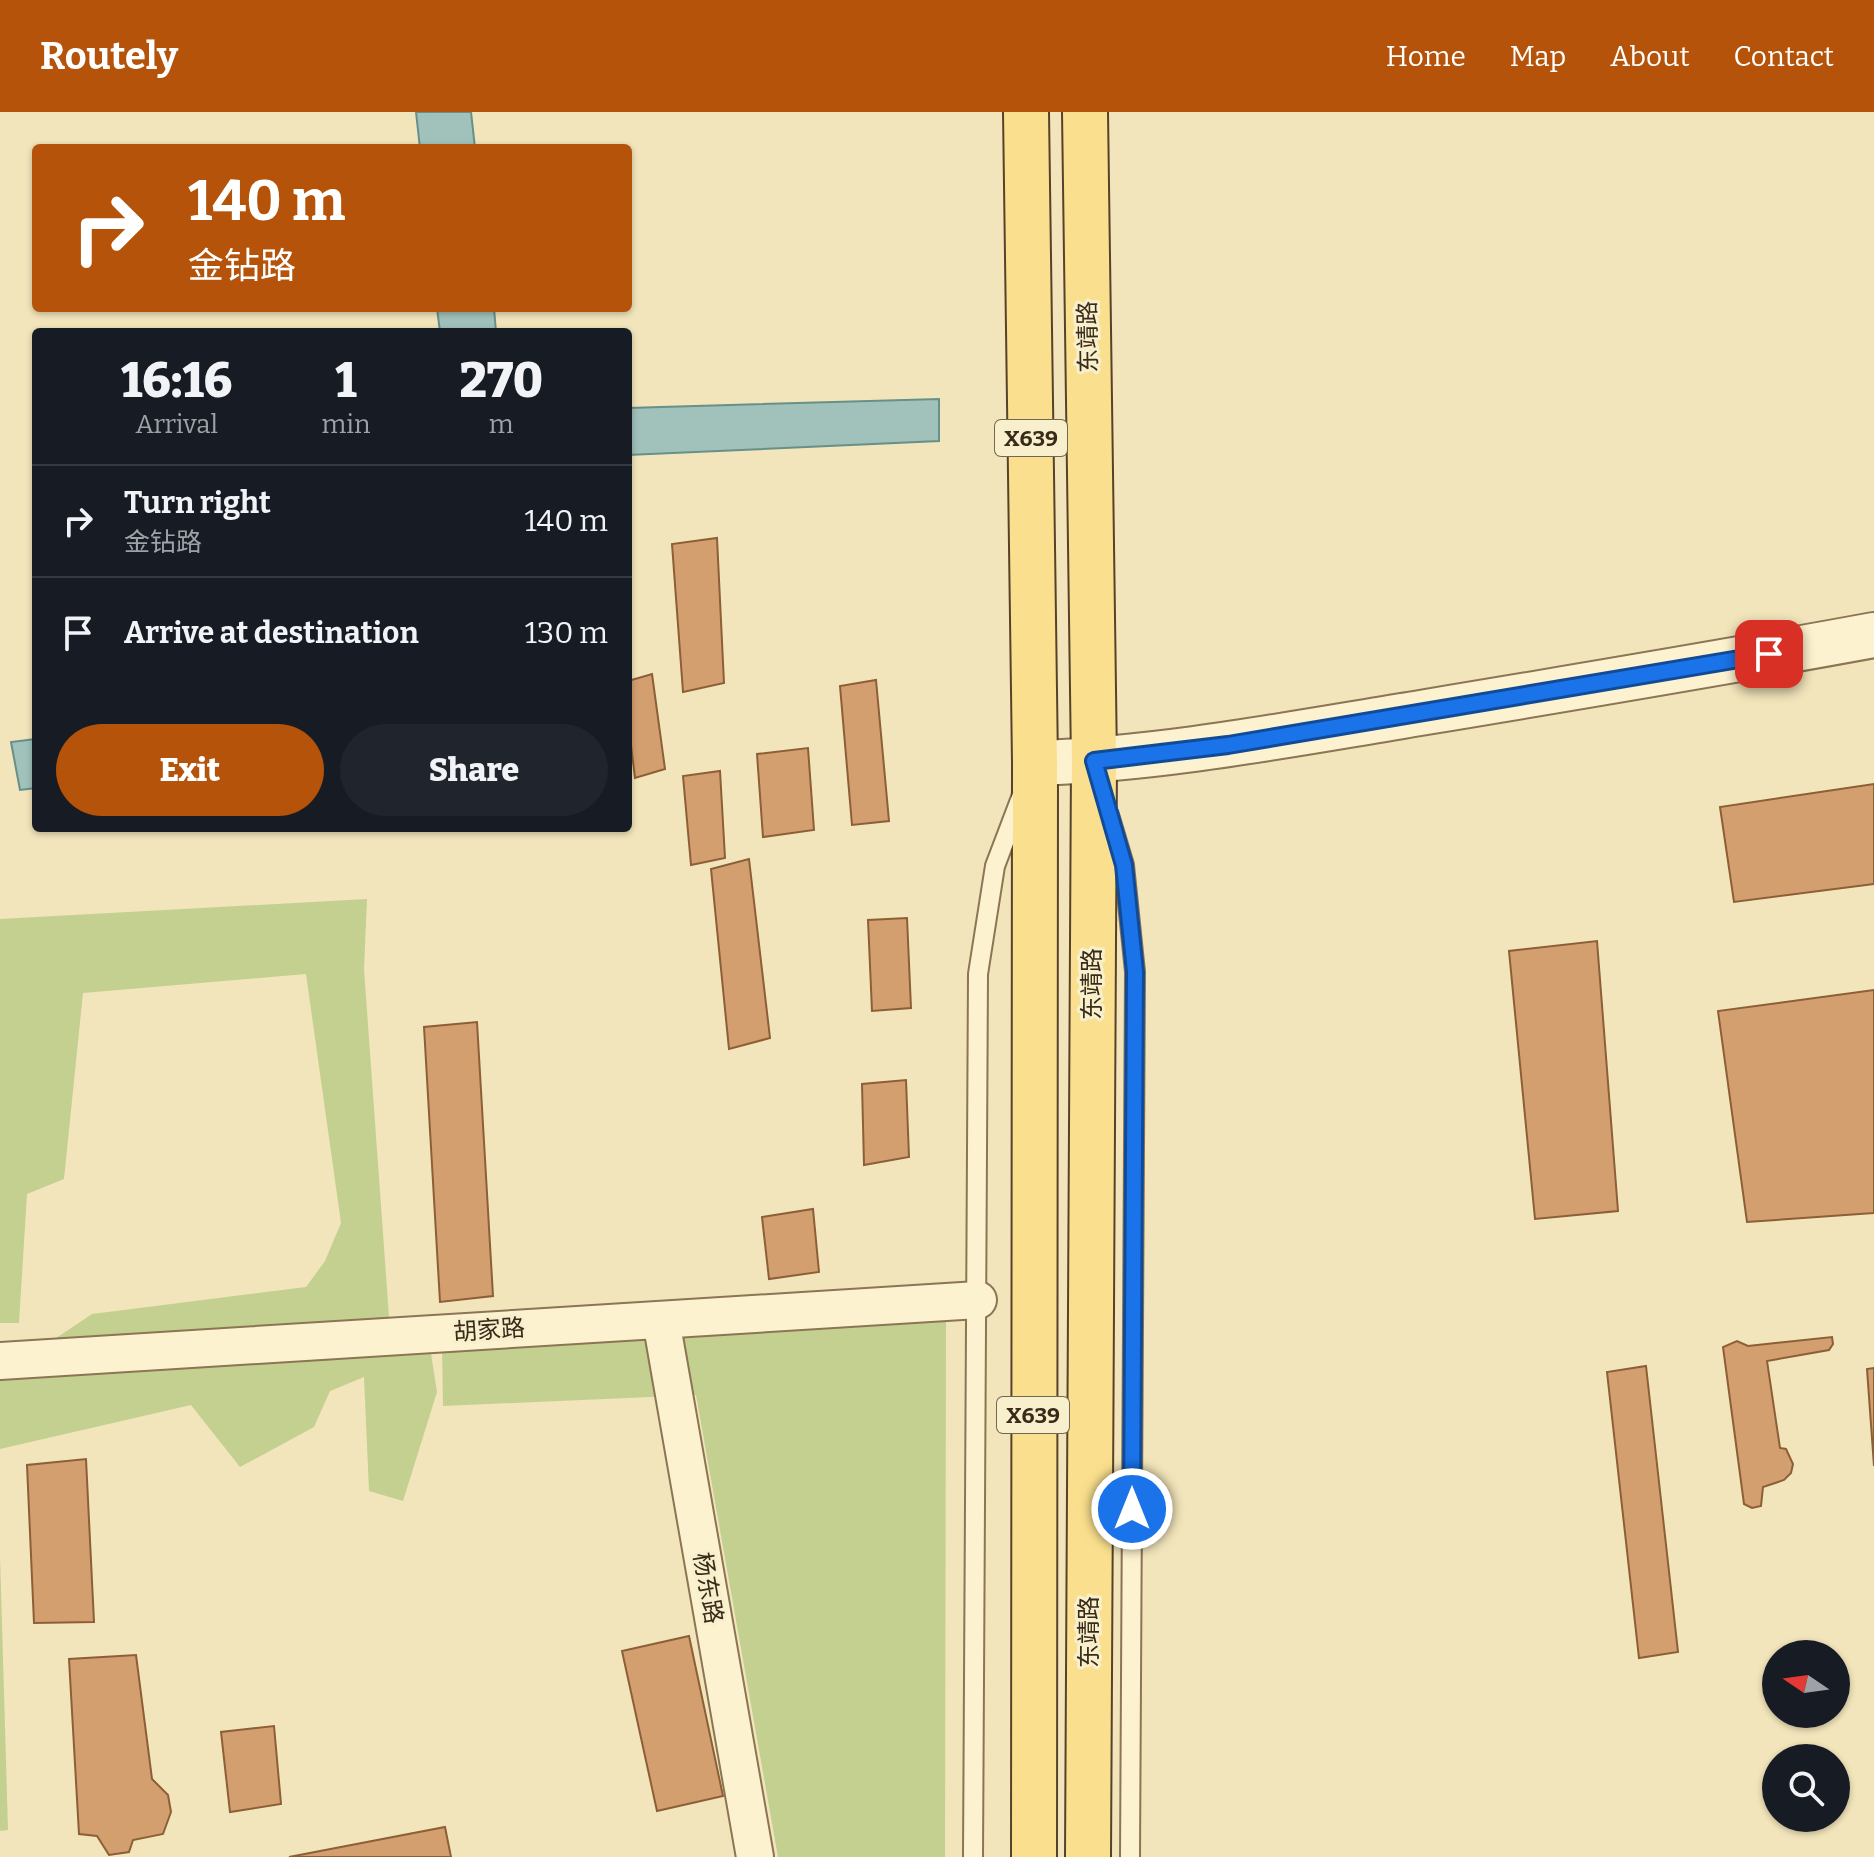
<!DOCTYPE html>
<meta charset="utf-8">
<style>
:root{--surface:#171b24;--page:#20242c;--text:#f1f3f6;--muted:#9ea1a6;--line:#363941;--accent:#b45309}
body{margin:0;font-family:Bitter,"Noto Sans SC",serif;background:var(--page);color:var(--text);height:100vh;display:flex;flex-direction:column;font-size:30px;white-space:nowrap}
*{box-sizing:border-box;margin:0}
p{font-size:26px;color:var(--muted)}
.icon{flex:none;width:44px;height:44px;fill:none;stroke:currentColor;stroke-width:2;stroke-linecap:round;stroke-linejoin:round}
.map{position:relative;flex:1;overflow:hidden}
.drawer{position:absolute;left:32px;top:216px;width:600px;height:504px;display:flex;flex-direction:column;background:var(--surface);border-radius:8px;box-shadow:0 2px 6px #0004}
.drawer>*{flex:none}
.hud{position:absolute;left:32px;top:32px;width:600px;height:168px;border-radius:8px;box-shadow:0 2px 6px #0004;background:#b45309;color:#fff;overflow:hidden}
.needle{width:52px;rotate:283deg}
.buttons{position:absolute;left:1762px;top:1528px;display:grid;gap:16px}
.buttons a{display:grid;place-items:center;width:88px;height:88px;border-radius:50%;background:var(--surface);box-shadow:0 2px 6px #0004;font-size:40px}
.pin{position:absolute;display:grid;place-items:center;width:68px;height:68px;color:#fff;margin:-34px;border-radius:16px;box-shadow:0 4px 12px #0006}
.me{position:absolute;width:88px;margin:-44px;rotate:0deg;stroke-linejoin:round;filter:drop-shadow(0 0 6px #0008)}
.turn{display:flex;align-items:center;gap:28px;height:168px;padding:0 24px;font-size:36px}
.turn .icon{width:104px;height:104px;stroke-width:2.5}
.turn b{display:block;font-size:56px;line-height:68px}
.eta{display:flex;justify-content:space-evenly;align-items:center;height:136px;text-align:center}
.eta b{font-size:48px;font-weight:800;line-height:56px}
.action{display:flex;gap:16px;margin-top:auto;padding:16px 24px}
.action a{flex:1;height:92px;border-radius:48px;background:var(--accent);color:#fff;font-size:32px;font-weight:800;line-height:92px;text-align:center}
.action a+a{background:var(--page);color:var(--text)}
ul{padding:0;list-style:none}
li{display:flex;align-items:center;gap:24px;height:112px;padding:0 24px;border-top:2px solid var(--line)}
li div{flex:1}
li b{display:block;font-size:30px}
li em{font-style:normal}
header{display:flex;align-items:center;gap:48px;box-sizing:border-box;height:112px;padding:0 40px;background:var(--accent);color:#fff}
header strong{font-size:38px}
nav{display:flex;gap:44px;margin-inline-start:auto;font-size:28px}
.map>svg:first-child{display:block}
.green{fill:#c4d08f}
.water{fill:#a0c2ba;stroke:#679089;stroke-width:2}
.building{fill:#d49f6e;stroke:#8c5f37;stroke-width:2}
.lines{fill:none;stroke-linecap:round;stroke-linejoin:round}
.service-casing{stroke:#8b7554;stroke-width:22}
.minor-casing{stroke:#8b7554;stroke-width:40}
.tertiary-casing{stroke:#8b7554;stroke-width:48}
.primary-casing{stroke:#574229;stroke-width:48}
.service{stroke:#fcf2cf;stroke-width:18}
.minor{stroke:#fcf2cf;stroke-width:36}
.tertiary{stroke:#fcf2cf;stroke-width:44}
.primary{stroke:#fae08e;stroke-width:44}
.route-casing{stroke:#114b97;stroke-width:20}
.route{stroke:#1a73e8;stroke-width:14}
.labels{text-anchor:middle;stroke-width:6;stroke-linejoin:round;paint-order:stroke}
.shield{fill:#f8efcc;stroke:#72664f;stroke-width:2}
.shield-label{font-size:22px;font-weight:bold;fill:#382b1a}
.street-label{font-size:24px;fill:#382b1a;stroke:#f8efcc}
</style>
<header>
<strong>Routely</strong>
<nav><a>Home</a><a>Map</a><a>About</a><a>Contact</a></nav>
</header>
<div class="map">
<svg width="1874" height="1745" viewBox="0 0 1874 1745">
<rect width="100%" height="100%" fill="#f2e5bb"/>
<g class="green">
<path d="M367,787L364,857L389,1205L430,1235L437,1280L403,1389L369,1379L364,1265L330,1279L314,1315L240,1355L191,1293L0,1337V1261L7,1259L92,1202L306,1175L325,1149L341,1111L306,862L83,881L64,1067L27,1082L19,1211H0V807Z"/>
<path d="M946,1199L945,1745H778L696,1283L443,1294L442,1233Z"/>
<path d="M0,1444L8,1718L0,1719Z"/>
</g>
<g class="water">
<path d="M416,0H471L475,36H420Z"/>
<path d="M437,196H494L496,220H440Z"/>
<path d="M939,287V329L628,343V296Z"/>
<path d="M36,627V676L20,678L11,630Z"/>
</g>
<g class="building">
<path d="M717,426L724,571L683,580L672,432Z"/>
<path d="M652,562L665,657L635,666L628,609V569Z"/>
<path d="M876,568L889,709L852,713L840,574Z"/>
<path d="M808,636L814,718L763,725L757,642Z"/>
<path d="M720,659L725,746L691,753L683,664Z"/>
<path d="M1874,672V772L1734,790L1720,695Z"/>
<path d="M749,747L770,926L729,937L711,757Z"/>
<path d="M907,806L911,896L872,899L868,808Z"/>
<path d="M1597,829L1618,1099L1535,1107L1509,839Z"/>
<path d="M1874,878V1101L1747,1110L1718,899Z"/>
<path d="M477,910L493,1184L440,1190L424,915Z"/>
<path d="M906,968L909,1045L864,1053L862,972Z"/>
<path d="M813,1097L819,1160L769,1167L762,1105Z"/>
<path d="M1832,1225L1833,1232L1829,1238L1767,1249L1780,1336L1786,1337L1793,1352L1791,1361L1784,1368L1763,1375L1761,1394L1752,1396L1744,1392L1723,1235L1737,1229L1748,1234Z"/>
<path d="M1646,1254L1678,1540L1639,1546L1607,1260Z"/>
<path d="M1874,1256V1354L1867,1257Z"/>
<path d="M86,1347L94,1510L34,1511L27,1353Z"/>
<path d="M689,1524L723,1684L657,1699L622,1539Z"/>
<path d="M136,1543L152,1667L168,1683L171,1700L163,1722L133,1728L129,1740L109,1743L97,1724L79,1722L69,1547Z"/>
<path d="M274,1614L281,1692L230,1700L221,1620Z"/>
<path d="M445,1715L451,1745H289Z"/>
</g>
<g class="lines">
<defs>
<g id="service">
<path d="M1109,703L1124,753L1135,860L1130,1745"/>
<path d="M973,1745L978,862L995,754L1022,683"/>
</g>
<g id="minor">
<path d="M661,1208L755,1745"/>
<path d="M0,1249L978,1188"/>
</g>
<path id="tertiary" d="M1035,651C1158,647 1280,624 1402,604C1559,578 1717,552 1874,523"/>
<g id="primary">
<path d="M1026,0L1035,651L1034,1745"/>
<path d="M1085,0L1094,649L1088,1745"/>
</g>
</defs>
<use href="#service" class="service-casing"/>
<use href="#minor" class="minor-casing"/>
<use href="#tertiary" class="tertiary-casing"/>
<use href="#primary" class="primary-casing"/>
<use href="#service" class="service"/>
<use href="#minor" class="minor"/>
<use href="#tertiary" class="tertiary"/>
<use href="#primary" class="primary"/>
</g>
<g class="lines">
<defs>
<path id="route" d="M1132,1397L1135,860L1124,753L1094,649L1228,633L1769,542"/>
</defs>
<use href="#route" class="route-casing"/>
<use href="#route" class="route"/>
</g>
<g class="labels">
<g class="shield">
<rect x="995" y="308" width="72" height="36" rx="6"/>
<rect x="997" y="1285" width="72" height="36" rx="6"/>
</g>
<g class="shield-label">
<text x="1031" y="334">X639</text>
<text x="1033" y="1311">X639</text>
</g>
<g class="street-label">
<text transform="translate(1088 225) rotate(-91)" y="8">东靖路</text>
<text transform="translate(1092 872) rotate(-90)" y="8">东靖路</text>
<text transform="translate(489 1218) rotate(-4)" y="8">胡家路</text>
<text transform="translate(708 1476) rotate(80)" y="8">杨东路</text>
<text transform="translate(1089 1520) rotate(-90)" y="8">东靖路</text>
</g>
</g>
</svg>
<div class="buttons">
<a><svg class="needle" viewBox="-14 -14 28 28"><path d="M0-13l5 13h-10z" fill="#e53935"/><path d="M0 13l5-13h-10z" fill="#9ea1a6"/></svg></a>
<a><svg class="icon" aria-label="search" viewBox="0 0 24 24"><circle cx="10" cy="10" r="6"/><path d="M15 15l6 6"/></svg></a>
</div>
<div class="pin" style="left:1769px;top:542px;background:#d93025"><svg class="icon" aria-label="arrive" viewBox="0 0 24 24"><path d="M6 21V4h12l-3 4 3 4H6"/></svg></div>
<svg class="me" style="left:1132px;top:1397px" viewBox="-20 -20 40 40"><circle r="17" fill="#1a73e8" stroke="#fff" stroke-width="3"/><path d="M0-11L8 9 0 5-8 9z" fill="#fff"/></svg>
<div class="hud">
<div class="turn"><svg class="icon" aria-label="right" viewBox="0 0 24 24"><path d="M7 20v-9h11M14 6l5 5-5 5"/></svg><div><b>140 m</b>金钻路</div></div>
</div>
<section class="drawer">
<div class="eta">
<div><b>16:16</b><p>Arrival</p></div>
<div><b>1</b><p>min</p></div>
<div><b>270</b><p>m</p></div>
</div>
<ul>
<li><svg class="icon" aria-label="right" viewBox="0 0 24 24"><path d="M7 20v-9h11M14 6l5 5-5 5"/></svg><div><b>Turn right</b><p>金钻路</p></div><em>140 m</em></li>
<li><svg class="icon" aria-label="arrive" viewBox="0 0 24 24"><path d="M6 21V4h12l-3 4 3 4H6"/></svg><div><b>Arrive at destination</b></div><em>130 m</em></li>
</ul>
<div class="action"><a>Exit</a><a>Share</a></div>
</section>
</div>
